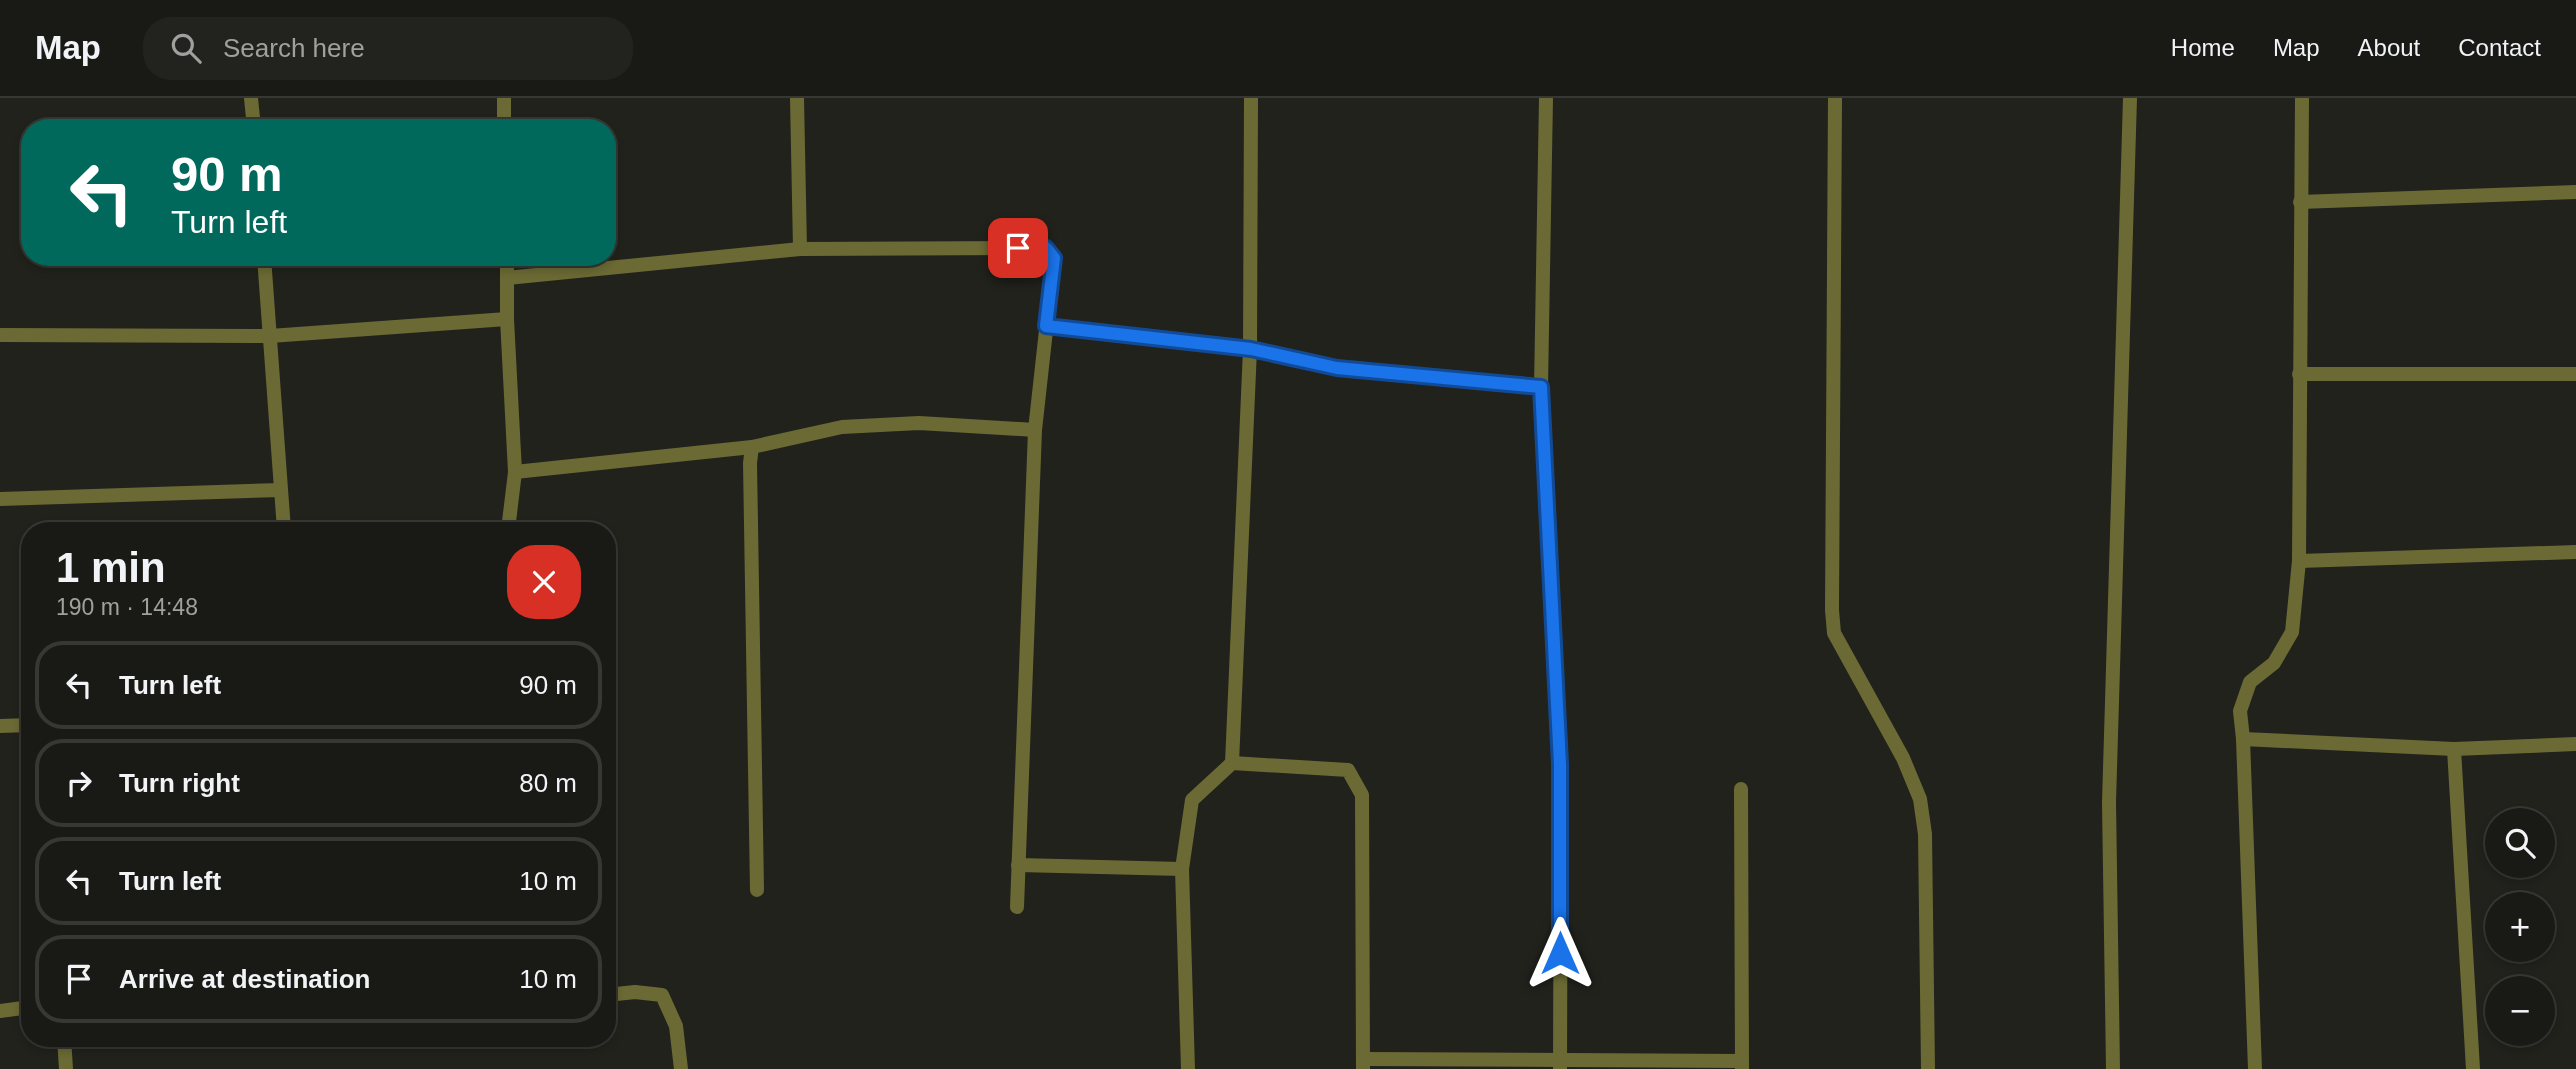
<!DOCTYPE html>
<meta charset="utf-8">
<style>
:root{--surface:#191a15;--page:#22231e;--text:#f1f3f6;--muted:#9fa1a0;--line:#373834}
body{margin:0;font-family:Arial,sans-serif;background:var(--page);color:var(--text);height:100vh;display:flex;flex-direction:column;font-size:26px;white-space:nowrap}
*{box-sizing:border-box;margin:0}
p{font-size:23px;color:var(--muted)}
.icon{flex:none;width:38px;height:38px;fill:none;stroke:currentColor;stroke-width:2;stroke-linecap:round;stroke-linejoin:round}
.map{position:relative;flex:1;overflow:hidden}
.sheet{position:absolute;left:21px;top:424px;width:595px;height:525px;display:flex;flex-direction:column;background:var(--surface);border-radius:28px;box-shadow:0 4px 10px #0003,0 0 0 2px var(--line)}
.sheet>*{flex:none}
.top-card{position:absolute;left:21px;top:21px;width:595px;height:147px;border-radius:28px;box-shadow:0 4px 10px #0003,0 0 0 2px var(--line);background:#00695c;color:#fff;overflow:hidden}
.controls{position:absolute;left:2485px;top:710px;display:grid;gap:14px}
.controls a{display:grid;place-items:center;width:70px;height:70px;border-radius:50%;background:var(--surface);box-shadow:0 4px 10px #0003,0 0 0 2px var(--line);font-size:35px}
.pin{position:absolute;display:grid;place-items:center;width:60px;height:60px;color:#fff;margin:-30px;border-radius:14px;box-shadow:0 4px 10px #0006}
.me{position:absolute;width:77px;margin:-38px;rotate:0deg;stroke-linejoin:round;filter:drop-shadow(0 0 5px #0008)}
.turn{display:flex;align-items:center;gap:24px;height:147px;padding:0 35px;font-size:32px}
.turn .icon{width:91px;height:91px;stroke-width:2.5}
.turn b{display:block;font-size:49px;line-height:60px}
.round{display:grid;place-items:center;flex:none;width:74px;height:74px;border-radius:28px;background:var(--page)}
.summary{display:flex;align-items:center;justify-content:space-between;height:119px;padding:0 35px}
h1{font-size:42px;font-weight:700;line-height:52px}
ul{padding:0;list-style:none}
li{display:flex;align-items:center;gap:21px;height:88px;margin:0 14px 10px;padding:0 21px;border:4px solid var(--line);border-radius:28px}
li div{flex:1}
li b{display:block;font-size:26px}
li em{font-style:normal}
header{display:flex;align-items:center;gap:42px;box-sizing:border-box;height:98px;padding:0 35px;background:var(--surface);border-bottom:2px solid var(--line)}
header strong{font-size:33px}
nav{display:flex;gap:38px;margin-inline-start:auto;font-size:24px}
.search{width:490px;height:63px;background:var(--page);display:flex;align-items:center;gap:18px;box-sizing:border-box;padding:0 24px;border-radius:28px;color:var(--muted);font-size:26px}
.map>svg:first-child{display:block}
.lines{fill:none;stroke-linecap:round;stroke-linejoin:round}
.minor{stroke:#6b6a34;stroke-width:14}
.route-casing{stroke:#114b97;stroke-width:18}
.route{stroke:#1a73e8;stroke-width:12}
</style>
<header>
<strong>Map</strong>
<div class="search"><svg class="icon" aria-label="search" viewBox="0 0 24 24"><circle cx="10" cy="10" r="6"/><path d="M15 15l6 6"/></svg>Search here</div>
<nav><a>Home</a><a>Map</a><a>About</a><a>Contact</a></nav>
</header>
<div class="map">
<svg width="2576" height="971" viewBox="0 0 2576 971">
<rect width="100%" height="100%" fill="#21221c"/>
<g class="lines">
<g class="minor">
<path d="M251,0L254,30"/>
<path d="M504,0V30"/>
<path d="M797,0L800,151"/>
<path d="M1546,0L1541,289L1561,666L1560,971"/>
<path d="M1835,0L1832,512L1834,535L1903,660L1920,701L1925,736L1928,971"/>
<path d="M2300,104L2576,94"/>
<path d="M264,159L284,432"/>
<path d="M507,159V221L515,374L508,432"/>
<path d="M507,180L800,151L1046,150L1054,160L1035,332L1017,809"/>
<path d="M1046,228L1250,251L1337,270L1541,289"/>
<path d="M0,237L270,238L507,221"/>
<path d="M2299,276H2576"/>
<path d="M515,374L752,349"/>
<path d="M0,401L281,392"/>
<path d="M2299,463L2576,454"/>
<path d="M0,628L30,627"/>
<path d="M2243,641L2454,651L2576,646"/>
<path d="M2454,651L2473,971"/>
<path d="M1232,665L1348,672L1362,697L1363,971"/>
<path d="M1741,691L1742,970"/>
<path d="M1018,767L1182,771"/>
<path d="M757,792L750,365L752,349L842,329L919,325L1035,332"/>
<path d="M607,897L635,894L662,897L676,928L681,971"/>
<path d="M0,913L30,909"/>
<path d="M64,940L66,971"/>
<path d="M1363,961L1742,963"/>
<path d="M1188,971L1182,771L1192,702L1232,665L1250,251L1251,0"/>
<path d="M2113,971L2109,704L2130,0"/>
<path d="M2255,971L2243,641L2240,613L2250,584L2274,565L2292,534L2299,463L2302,0"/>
</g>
</g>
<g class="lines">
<defs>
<path id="route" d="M1018,150H1046L1054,160L1046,228L1251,251L1337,270L1541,289L1560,666V855"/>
</defs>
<use href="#route" class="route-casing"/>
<use href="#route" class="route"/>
</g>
</svg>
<div class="controls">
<a><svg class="icon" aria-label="search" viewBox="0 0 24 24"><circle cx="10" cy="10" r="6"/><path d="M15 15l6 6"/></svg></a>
<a>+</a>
<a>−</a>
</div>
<div class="pin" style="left:1018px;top:150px;background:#d93025"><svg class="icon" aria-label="arrive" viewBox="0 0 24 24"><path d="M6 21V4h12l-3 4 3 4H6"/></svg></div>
<svg class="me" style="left:1560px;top:855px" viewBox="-20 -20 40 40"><path d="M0-17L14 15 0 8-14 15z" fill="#1a73e8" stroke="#fff" stroke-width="4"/></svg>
<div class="top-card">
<div class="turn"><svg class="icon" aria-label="left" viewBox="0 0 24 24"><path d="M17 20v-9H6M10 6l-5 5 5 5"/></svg><div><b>90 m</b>Turn left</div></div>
</div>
<section class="sheet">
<div class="summary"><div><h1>1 min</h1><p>190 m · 14:48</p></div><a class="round" style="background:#d93025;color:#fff"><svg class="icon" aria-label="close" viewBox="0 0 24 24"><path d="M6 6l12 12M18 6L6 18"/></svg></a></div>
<ul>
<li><svg class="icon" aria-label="left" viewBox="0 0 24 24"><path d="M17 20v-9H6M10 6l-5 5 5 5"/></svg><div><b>Turn left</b></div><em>90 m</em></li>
<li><svg class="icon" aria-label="right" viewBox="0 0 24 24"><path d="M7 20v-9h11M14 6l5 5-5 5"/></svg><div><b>Turn right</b></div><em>80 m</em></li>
<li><svg class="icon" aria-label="left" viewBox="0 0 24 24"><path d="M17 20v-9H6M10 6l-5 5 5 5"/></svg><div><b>Turn left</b></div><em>10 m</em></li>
<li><svg class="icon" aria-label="arrive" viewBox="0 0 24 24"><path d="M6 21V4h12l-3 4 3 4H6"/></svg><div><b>Arrive at destination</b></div><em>10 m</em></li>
</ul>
</section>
</div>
